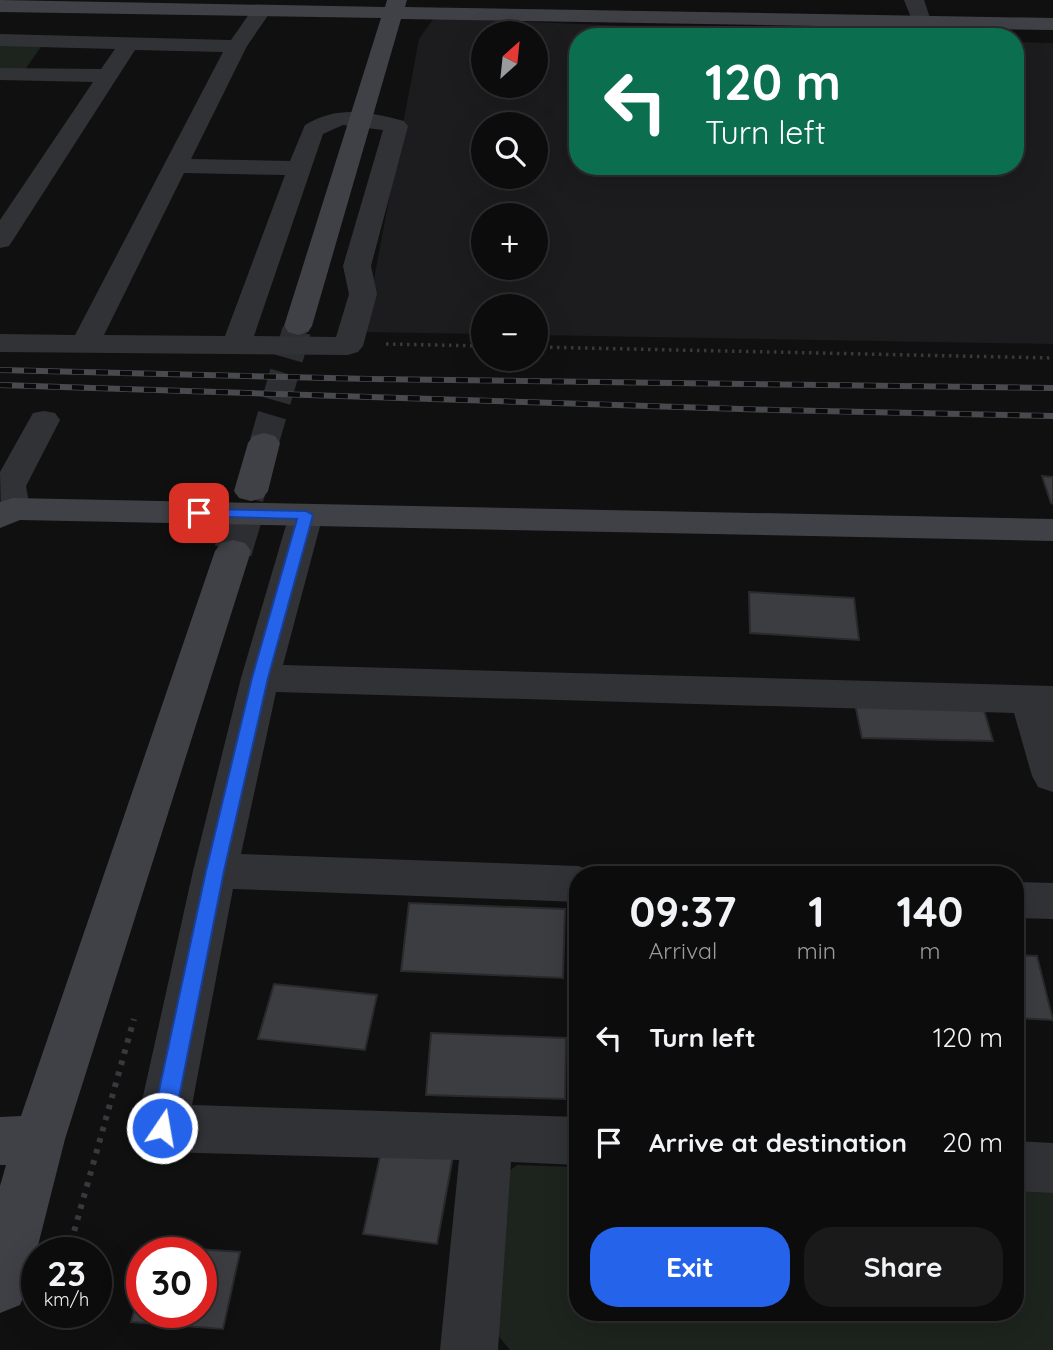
<!DOCTYPE html>
<meta charset="utf-8">
<style>
:root{--surface:#0c0c0d;--page:#1a1a1b;--text:#f1f3f6;--muted:#9a9b9d;--line:#2c2c2e;--accent:#2563eb}
body{margin:0;font-family:Quicksand,sans-serif;background:var(--page);color:var(--text);height:100vh;display:flex;flex-direction:column;font-size:26px;white-space:nowrap}
*{box-sizing:border-box;margin:0}
p{font-size:23px;color:var(--muted)}
.icon{flex:none;width:38px;height:38px;fill:none;stroke:currentColor;stroke-width:2;stroke-linecap:round;stroke-linejoin:round}
.map{position:relative;flex:1;overflow:hidden}
.sheet{position:absolute;left:569px;top:866px;width:455px;height:455px;display:flex;flex-direction:column;background:var(--surface);border-radius:28px;box-shadow:0 7px 28px #0002,0 0 0 2px var(--line)}
.sheet>*{flex:none}
.hud{position:absolute;left:569px;top:28px;width:455px;height:147px;border-radius:28px;box-shadow:0 7px 28px #0002,0 0 0 2px var(--line);background:#0b6e4f;color:#fff;overflow:hidden}
.needle{width:46px;rotate:27deg}
.fabs{position:absolute;left:471px;top:21px;display:grid;gap:14px}
.fabs a{display:grid;place-items:center;width:77px;height:77px;border-radius:50%;background:var(--surface);box-shadow:0 7px 28px #0002,0 0 0 2px var(--line);font-size:35px}
.speed{position:absolute;left:21px;top:1237px;display:flex;gap:14px;font-size:35px;font-weight:700;text-align:center}
.speed>*{display:grid;place-content:center;width:91px;height:91px;border-radius:50%;background:var(--surface);box-shadow:0 7px 28px #0002,0 0 0 2px var(--line);line-height:1}
.speed small{font-size:18px;font-weight:400}
.speed .limit{border:10px solid #d22;background:#fff;color:#111}
.pin{position:absolute;display:grid;place-items:center;width:60px;height:60px;color:#fff;margin:-30px;border-radius:14px;box-shadow:0 4px 10px #0006}
.me{position:absolute;width:77px;margin:-38px;rotate:12deg;stroke-linejoin:round;filter:drop-shadow(0 0 5px #0008)}
.turn{display:flex;align-items:center;gap:24px;height:147px;padding:0 21px;font-size:32px}
.turn .icon{width:91px;height:91px;stroke-width:2.5}
.turn b{display:block;font-size:49px;line-height:60px}
.eta{display:flex;justify-content:space-evenly;align-items:center;height:119px;text-align:center}
.eta b{font-size:42px;font-weight:800;line-height:49px}
.cta{display:flex;gap:14px;margin-top:auto;padding:14px 21px}
.cta a{flex:1;height:80px;border-radius:28px;background:var(--accent);color:#fff;font-size:28px;font-weight:800;line-height:80px;text-align:center}
.cta a+a{background:var(--page);color:var(--text)}
ul{padding:0;list-style:none}
li{display:flex;align-items:center;gap:21px;height:105px;padding:0 21px}
li div{flex:1}
li b{display:block;font-size:26px}
li em{font-style:normal}
.map>svg:first-child{display:block}
.built{fill:#1c1c1e;fill-rule:evenodd}
.green{fill:#1c241d}
.building{fill:#3c3d41;stroke:#2a2a2d;stroke-width:2}
.lines{fill:none;stroke-linecap:round;stroke-linejoin:round}
.secondary-tunnel-far1{stroke:#2d2e31;stroke-width:29;stroke-dasharray:29 15;stroke-linecap:butt}
.secondary-tunnel{stroke:#2d2e31;stroke-width:38;stroke-dasharray:38 19;stroke-linecap:butt}
.path-far1{stroke:#37393d;stroke-width:3.5;stroke-dasharray:2.5 4.5;stroke-linecap:butt}
.path{stroke:#37393d;stroke-width:6;stroke-dasharray:4.5 7;stroke-linecap:butt}
.street{fill:#313236;fill-rule:evenodd}
.secondary{fill:#3f4146;fill-rule:evenodd}
.rail-casing{stroke:#484a4f;stroke-width:6}
.rail{stroke:#0b0b0c;stroke-width:4.5;stroke-dasharray:12;stroke-linecap:butt}
.route{fill:#2563eb;stroke:#184099;stroke-width:2}
</style>
<div class="map">
<svg width="1053" height="1350" viewBox="0 0 1053 1350">
<rect width="100%" height="100%" fill="#101011"/>
<path class="built" d="M434,18L894,37H578V166H1015V42L1053,43V344L536,335V306H483V334L364,332L419,39ZM483,33H536V86H483ZM483,124H536V177H483ZM483,215H536V268H483Z"/>
<g class="green">
<path d="M0,43L43,44L24,71H0Z"/>
<path d="M517,1165L577,1167L578,1312H1015V1186L1053,1187V1350H510L491,1327L498,1180Z"/>
</g>
<g class="building">
<path d="M1042,476L1053,477V504L1051,503Z"/>
<path d="M749,592L854,598L859,640L750,633Z"/>
<path d="M855,704L983,707L993,741L862,738Z"/>
<path d="M409,903L565,909L563,978L401,971Z"/>
<path d="M1015,955L1037,956L1053,1020L1015,1018Z"/>
<path d="M274,984L377,995L365,1050L258,1039Z"/>
<path d="M431,1033L566,1038L565,1099L426,1095Z"/>
<path d="M382,1147L453,1156L437,1244L363,1234Z"/>
<path d="M152,1246L240,1252L223,1329L131,1322L142,1283V1312H201V1253H150Z"/>
</g>
<g class="lines">
<g class="secondary-tunnel-far1">
<path d="M264,443L298,326"/>
<path d="M249,498L251,491"/>
</g>
<path class="secondary-tunnel" d="M233,551L249,497"/>
<g class="path-far1">
<path d="M386,344L483,346"/>
<path d="M536,347L1053,358"/>
</g>
<g class="path">
<path d="M68,1253L134,1019"/>
<path d="M48,1324L51,1312"/>
</g>
<g class="street">
<path d="M904,0H924L931,21L928,25H914Z"/>
<path d="M261,5L268,7L271,11L247,46L191,159L290,161L305,125C338,105 369,112 404,121L408,126L371,266L377,294L363,346L358,352L348,355L0,352V334L75,335L223,52L135,50L13,240L9,246L0,248V220L93,82L0,80V68L101,69L115,49L0,46V34L231,40L254,7ZM343,125L383,130L343,266L349,294L336,337L254,336L323,134ZM184,173L285,175L225,336L104,335Z"/>
<path d="M44,411L55,413L60,420L26,486L30,509L25,516L13,520L1,516L0,472L33,413Z"/>
<path d="M306,504L318,507L323,515L283,665L1053,686V792L1038,787L1032,776L1014,713L276,692L241,854L578,866L594,871L596,875H578V902L233,889L192,1105L578,1117V1165L511,1162L498,1350H440L459,1160L162,1152L144,1145L136,1128L193,871L241,678L289,515L294,507Z"/>
<path d="M1015,882L1053,883V919L1015,918Z"/>
<path d="M1015,1141L1053,1143V1193L1015,1191Z"/>
</g>
<g class="secondary">
<path d="M0,0L385,7L387,0H407L405,7L1053,18V30L401,19L312,326L308,332L298,335L288,332L284,326L381,18L0,12Z"/>
<path d="M264,433L275,436L280,443L268,491L263,498L251,501L239,498L234,491L248,443L253,436Z"/>
<path d="M13,498L1053,519V541L20,520L0,528V502Z"/>
<path d="M233,540L245,543L251,551L65,1139L28,1285L20,1305L0,1313V1186L6,1165H0V1117L21,1116L215,551L221,543Z"/>
</g>
<defs>
<g id="rail">
<path d="M0,370L371,379L1053,388"/>
<path d="M0,385L775,410L1053,416"/>
</g>
</defs>
<use href="#rail" class="rail-casing"/>
<use href="#rail" class="rail"/>
</g>
<path class="route" d="M199,509L306,511L313,515L268,678L224,871L173,1128L170,1135L162,1138L155,1135L151,1128L206,871L252,678L297,519L194,516V510Z"/>
</svg>
<div class="fabs">
<a><svg class="needle" viewBox="-14 -14 28 28"><path d="M0-13l5 13h-10z" fill="#e53935"/><path d="M0 13l5-13h-10z" fill="#9a9b9d"/></svg></a>
<a><svg class="icon" aria-label="search" viewBox="0 0 24 24"><circle cx="10" cy="10" r="6"/><path d="M15 15l6 6"/></svg></a>
<a>+</a>
<a>−</a>
</div>
<div class="speed"><div>23<small>km/h</small></div><div class="limit">30</div></div>
<div class="pin" style="left:199px;top:513px;background:#d93025"><svg class="icon" aria-label="arrive" viewBox="0 0 24 24"><path d="M6 21V4h12l-3 4 3 4H6"/></svg></div>
<svg class="me" style="left:162px;top:1128px" viewBox="-20 -20 40 40"><circle r="17" fill="#2563eb" stroke="#fff" stroke-width="3"/><path d="M0-11L8 9 0 5-8 9z" fill="#fff"/></svg>
<div class="hud">
<div class="turn"><svg class="icon" aria-label="left" viewBox="0 0 24 24"><path d="M17 20v-9H6M10 6l-5 5 5 5"/></svg><div><b>120 m</b>Turn left</div></div>
</div>
<section class="sheet">
<div class="eta">
<div><b>09:37</b><p>Arrival</p></div>
<div><b>1</b><p>min</p></div>
<div><b>140</b><p>m</p></div>
</div>
<ul>
<li><svg class="icon" aria-label="left" viewBox="0 0 24 24"><path d="M17 20v-9H6M10 6l-5 5 5 5"/></svg><div><b>Turn left</b></div><em>120 m</em></li>
<li><svg class="icon" aria-label="arrive" viewBox="0 0 24 24"><path d="M6 21V4h12l-3 4 3 4H6"/></svg><div><b>Arrive at destination</b></div><em>20 m</em></li>
</ul>
<div class="cta"><a>Exit</a><a>Share</a></div>
</section>
</div>
